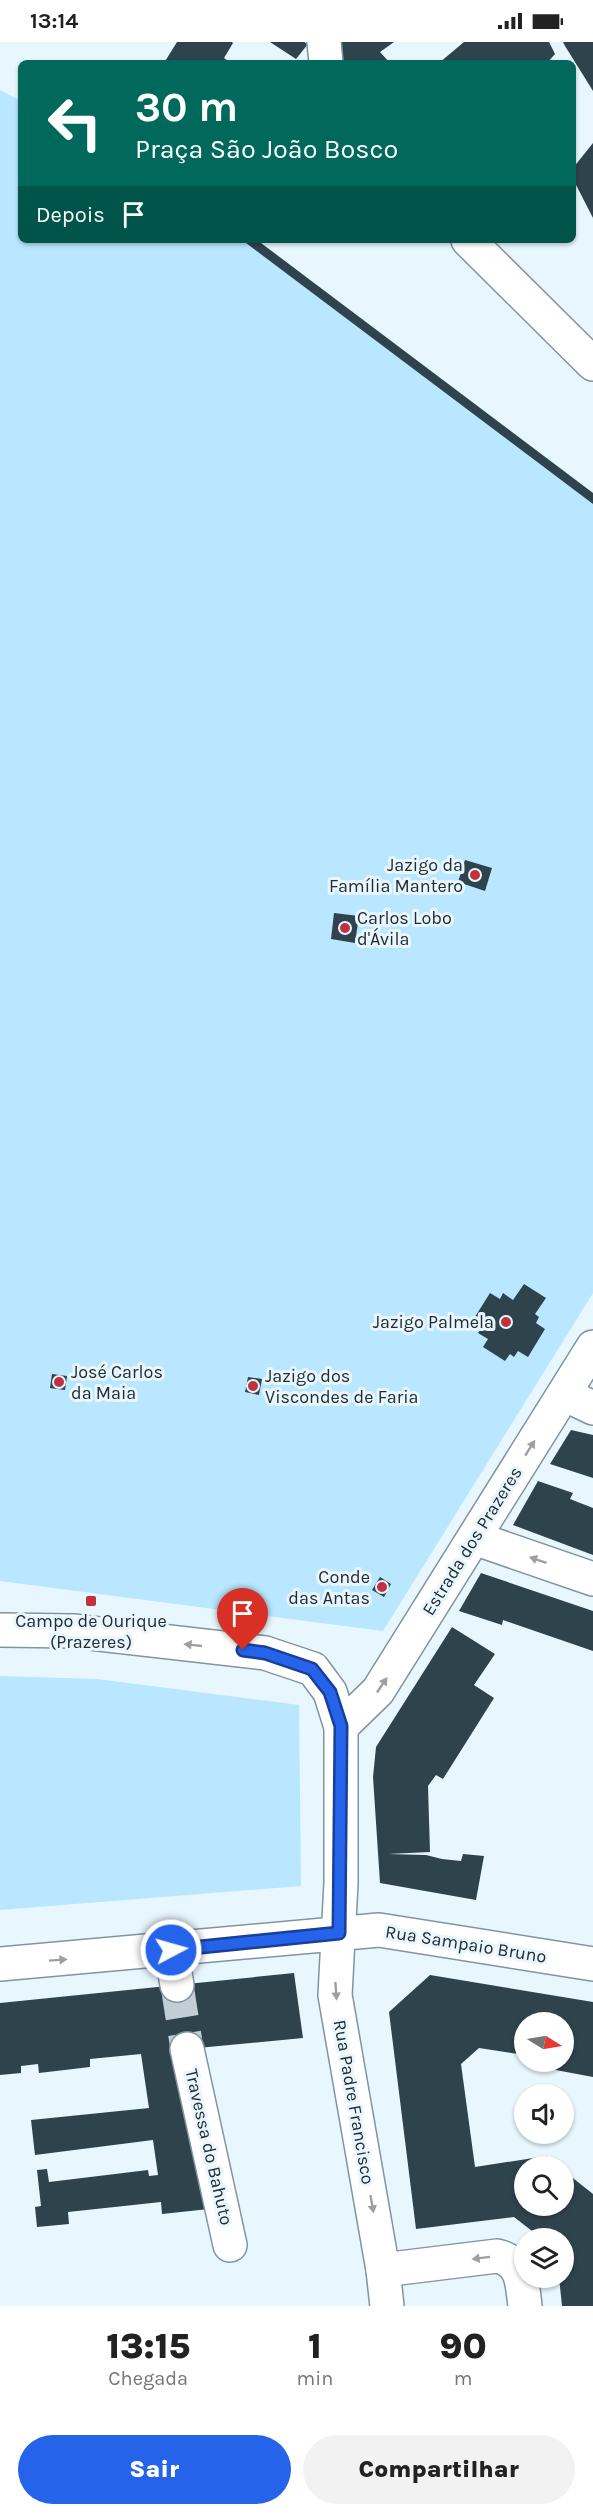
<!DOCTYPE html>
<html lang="pt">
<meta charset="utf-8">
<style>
:root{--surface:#fff;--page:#f2f2f2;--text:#222;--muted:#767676;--accent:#2563eb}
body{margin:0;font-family:Karla,sans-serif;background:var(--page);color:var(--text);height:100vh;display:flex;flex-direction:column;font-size:22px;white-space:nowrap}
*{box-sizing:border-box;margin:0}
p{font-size:20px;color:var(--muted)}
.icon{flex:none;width:33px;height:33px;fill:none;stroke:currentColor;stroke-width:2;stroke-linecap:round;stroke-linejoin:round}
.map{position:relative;height:2264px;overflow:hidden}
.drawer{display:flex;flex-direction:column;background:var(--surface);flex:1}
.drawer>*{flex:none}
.banner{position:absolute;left:18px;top:18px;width:558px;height:183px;border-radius:9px;box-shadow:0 2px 4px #0004;background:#00695c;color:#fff;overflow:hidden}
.needle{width:39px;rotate:101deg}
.fabs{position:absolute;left:514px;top:1970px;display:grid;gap:12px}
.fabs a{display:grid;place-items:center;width:60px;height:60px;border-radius:50%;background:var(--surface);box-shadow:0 2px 4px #0004;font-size:30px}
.pin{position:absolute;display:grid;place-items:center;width:51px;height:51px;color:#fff;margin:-62px -26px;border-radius:50% 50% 50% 0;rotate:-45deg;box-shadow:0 0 6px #0007}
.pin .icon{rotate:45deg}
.me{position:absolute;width:66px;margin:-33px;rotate:84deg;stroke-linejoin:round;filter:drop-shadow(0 0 4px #0008)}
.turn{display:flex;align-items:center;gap:21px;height:126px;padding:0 18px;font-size:27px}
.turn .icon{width:78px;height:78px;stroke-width:2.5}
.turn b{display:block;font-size:42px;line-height:51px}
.then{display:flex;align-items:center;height:57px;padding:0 18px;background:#0003;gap:12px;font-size:22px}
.eta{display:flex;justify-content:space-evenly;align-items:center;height:102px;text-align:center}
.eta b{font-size:36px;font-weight:800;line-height:42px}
.cta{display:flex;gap:12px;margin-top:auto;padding:12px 18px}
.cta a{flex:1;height:69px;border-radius:36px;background:var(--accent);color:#fff;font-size:24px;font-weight:800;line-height:69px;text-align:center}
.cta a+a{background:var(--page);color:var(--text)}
.status{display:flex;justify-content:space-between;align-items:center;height:42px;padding:0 30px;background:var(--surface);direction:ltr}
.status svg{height:16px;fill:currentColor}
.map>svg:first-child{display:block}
.green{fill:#b9e7ff}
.building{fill:#2f434d}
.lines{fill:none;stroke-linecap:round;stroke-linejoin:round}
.minor-tunnel{stroke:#c1ced5;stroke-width:33;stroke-dasharray:33 16;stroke-linecap:butt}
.minor-casing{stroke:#7f95a0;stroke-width:36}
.minor{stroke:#fff;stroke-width:33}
.oneway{fill:#9ca0a2}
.route-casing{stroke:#184099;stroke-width:15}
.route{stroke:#2563eb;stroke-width:10}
.poi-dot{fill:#c1313e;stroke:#e8f6fe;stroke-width:2}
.labels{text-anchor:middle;stroke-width:6;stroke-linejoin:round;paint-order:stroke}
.poi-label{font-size:18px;fill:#232c31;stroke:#e8f6fe;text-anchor:end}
.street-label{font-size:18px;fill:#232c31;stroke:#e8f6fe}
</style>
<div class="status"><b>13:14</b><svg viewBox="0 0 49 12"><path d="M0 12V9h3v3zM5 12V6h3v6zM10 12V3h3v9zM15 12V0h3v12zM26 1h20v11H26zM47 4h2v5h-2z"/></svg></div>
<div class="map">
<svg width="593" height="2264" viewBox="0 0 593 2264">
<rect width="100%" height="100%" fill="#e8f6fe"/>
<g class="green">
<path d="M0,48L21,59V198H257L593,451V1251L383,1589L0,1539Z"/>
<path d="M0,1634L97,1637L299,1663L301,1844L0,1868Z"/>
</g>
<g class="building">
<path d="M177,0H232L233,1L224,16L231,21H164Z"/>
<path d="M270,0H304L308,2L296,17Z"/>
<path d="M331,0H394L380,10L390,21H342Z"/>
<path d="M464,0H549L555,12L547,21H439Z"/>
<path d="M563,0H593V49L565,4Z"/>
<path d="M593,101V176L573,137V126Z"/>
<path d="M242,198H257L593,451V462Z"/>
<path d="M465,818L492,826L485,849L458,840Z"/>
<path d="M334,871L359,874L355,901L331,897Z"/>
<path d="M524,1242L546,1256L535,1272L539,1275L536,1281L545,1287L528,1315L518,1309L514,1315L510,1312L505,1319L483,1305L488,1297L478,1291L483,1284L473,1278L490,1251L500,1257L503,1251L513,1258Z"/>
<path d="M52,1332L67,1334L65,1348L50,1346Z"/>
<path d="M248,1335L262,1337L259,1353L245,1350Z"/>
<path d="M571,1388L593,1393V1436L550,1422Z"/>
<path d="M538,1439L573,1451L570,1457L593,1466V1513L513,1483Z"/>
<path d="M481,1531L593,1569V1609L503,1578L502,1583L459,1569Z"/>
<path d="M380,1535L391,1542L384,1555L372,1548Z"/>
<path d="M452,1585L495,1612L474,1643L494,1656L443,1737L436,1733L428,1744L430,1810L388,1812L426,1813L442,1817L461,1819L463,1812L484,1814L476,1858L380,1841L373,1735L376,1705Z"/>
<path d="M294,1931L303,1996L187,2007L209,2167L162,2172L161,2160L68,2170L69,2182L37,2185L35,2165L41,2164L37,2128L47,2127L49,2140L148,2128L149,2134L158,2133L153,2098L35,2113L31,2078L149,2066L141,2012L90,2017V2025L39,2031L38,2022L21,2024V2031L0,2033V1961Z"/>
<path d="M430,1933L593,1960V2035L545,2026L547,2019H564V1980H525V2013L479,2006L461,2022L475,2125L546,2114L558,2124H525V2163H564V2129L593,2152V2264H562L559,2235H564V2196H541L514,2175L416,2187L389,1970Z"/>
</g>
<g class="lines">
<path class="minor-tunnel" d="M177,1943L187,2007"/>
<defs>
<g id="minor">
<path d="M324,0L326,21"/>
<path d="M468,198L593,322"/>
<path d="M564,1352L593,1366"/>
<path d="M474,1496L593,1537"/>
<path d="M0,1588L73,1589L265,1611L313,1627L330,1650L341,1685V1841L335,1953L383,2228L387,2264"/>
<path d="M341,1685L378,1649L593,1305"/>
<path d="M171,1908L177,1943"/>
<path d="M0,1922L379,1888L593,1922"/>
<path d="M187,2007L230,2203"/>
<path d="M383,2228L497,2214C523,2220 522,2241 525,2264"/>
</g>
</defs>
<use href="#minor" class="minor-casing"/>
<use href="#minor" class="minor"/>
</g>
<defs><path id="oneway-solid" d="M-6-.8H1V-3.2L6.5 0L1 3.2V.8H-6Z" transform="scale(1.5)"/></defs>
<g class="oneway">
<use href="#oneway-solid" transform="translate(530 1406) rotate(-58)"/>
<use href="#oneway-solid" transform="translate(538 1518) rotate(-161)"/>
<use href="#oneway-solid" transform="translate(193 1603) rotate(-174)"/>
<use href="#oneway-solid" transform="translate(382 1643) rotate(-56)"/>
<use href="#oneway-solid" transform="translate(58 1918) rotate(-4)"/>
<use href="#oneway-solid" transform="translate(336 1949) rotate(86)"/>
<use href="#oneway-solid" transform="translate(372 2162) rotate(80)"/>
<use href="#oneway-solid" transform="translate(481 2216) rotate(173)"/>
</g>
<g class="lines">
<defs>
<path id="route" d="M171,1908L339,1891L341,1684L330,1650L312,1627L265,1611L243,1608"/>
</defs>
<use href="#route" class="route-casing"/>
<use href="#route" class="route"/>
</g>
<g class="poi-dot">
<circle cx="475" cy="833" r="6"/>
<circle cx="345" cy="886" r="6"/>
<circle cx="506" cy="1280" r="6"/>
<circle cx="59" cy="1340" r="6"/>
<circle cx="253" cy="1344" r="6"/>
<circle cx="382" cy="1545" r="6"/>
<rect x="85" y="1553" width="12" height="12" rx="3"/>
</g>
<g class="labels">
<g class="poi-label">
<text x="463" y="829">Jazigo da<tspan x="463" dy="21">Família Mantero</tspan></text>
<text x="357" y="882" text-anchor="start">Carlos Lobo<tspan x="357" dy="21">d'Ávila</tspan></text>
<text x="494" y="1286">Jazigo Palmela</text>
<text x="71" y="1336" text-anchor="start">José Carlos<tspan x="71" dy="21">da Maia</tspan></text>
<text x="265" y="1340" text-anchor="start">Jazigo dos<tspan x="265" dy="21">Viscondes de Faria</tspan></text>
<text x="370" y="1541">Conde<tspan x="370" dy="21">das Antas</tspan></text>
<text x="91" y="1585" text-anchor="middle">Campo de Ourique<tspan x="91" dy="21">(Prazeres)</tspan></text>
</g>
<g class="street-label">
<text transform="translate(472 1499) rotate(-58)" y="6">Estrada dos Prazeres</text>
<text transform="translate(466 1902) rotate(9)" y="6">Rua Sampaio Bruno</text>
<text transform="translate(354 2060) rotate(80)" y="6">Rua Padre Francisco</text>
<text transform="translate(209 2105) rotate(77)" y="6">Travessa do Bahuto</text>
</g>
</g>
</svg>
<div class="fabs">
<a><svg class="needle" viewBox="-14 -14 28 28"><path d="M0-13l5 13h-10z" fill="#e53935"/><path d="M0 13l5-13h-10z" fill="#767676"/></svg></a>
<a><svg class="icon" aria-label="sound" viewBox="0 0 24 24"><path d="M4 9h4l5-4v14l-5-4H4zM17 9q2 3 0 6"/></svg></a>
<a><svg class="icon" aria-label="search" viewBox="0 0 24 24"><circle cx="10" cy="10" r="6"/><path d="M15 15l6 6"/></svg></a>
<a><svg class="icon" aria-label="layers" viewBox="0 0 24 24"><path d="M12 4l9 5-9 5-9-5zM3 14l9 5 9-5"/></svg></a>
</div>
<div class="pin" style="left:243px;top:1608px;background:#d93025"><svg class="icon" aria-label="arrive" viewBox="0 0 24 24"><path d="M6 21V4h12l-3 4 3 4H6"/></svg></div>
<svg class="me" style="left:171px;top:1908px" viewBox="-20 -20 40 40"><circle r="17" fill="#2563eb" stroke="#fff" stroke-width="3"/><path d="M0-11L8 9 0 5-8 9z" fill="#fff"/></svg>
<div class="banner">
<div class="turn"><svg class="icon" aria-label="left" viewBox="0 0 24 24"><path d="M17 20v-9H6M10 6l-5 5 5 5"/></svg><div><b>30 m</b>Praça São João Bosco</div></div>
<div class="then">Depois<svg class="icon" aria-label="arrive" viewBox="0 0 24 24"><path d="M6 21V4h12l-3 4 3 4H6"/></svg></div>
</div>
</div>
<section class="drawer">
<div class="eta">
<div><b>13:15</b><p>Chegada</p></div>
<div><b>1</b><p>min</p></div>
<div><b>90</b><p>m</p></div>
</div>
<div class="cta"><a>Sair</a><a>Compartilhar</a></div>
</section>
